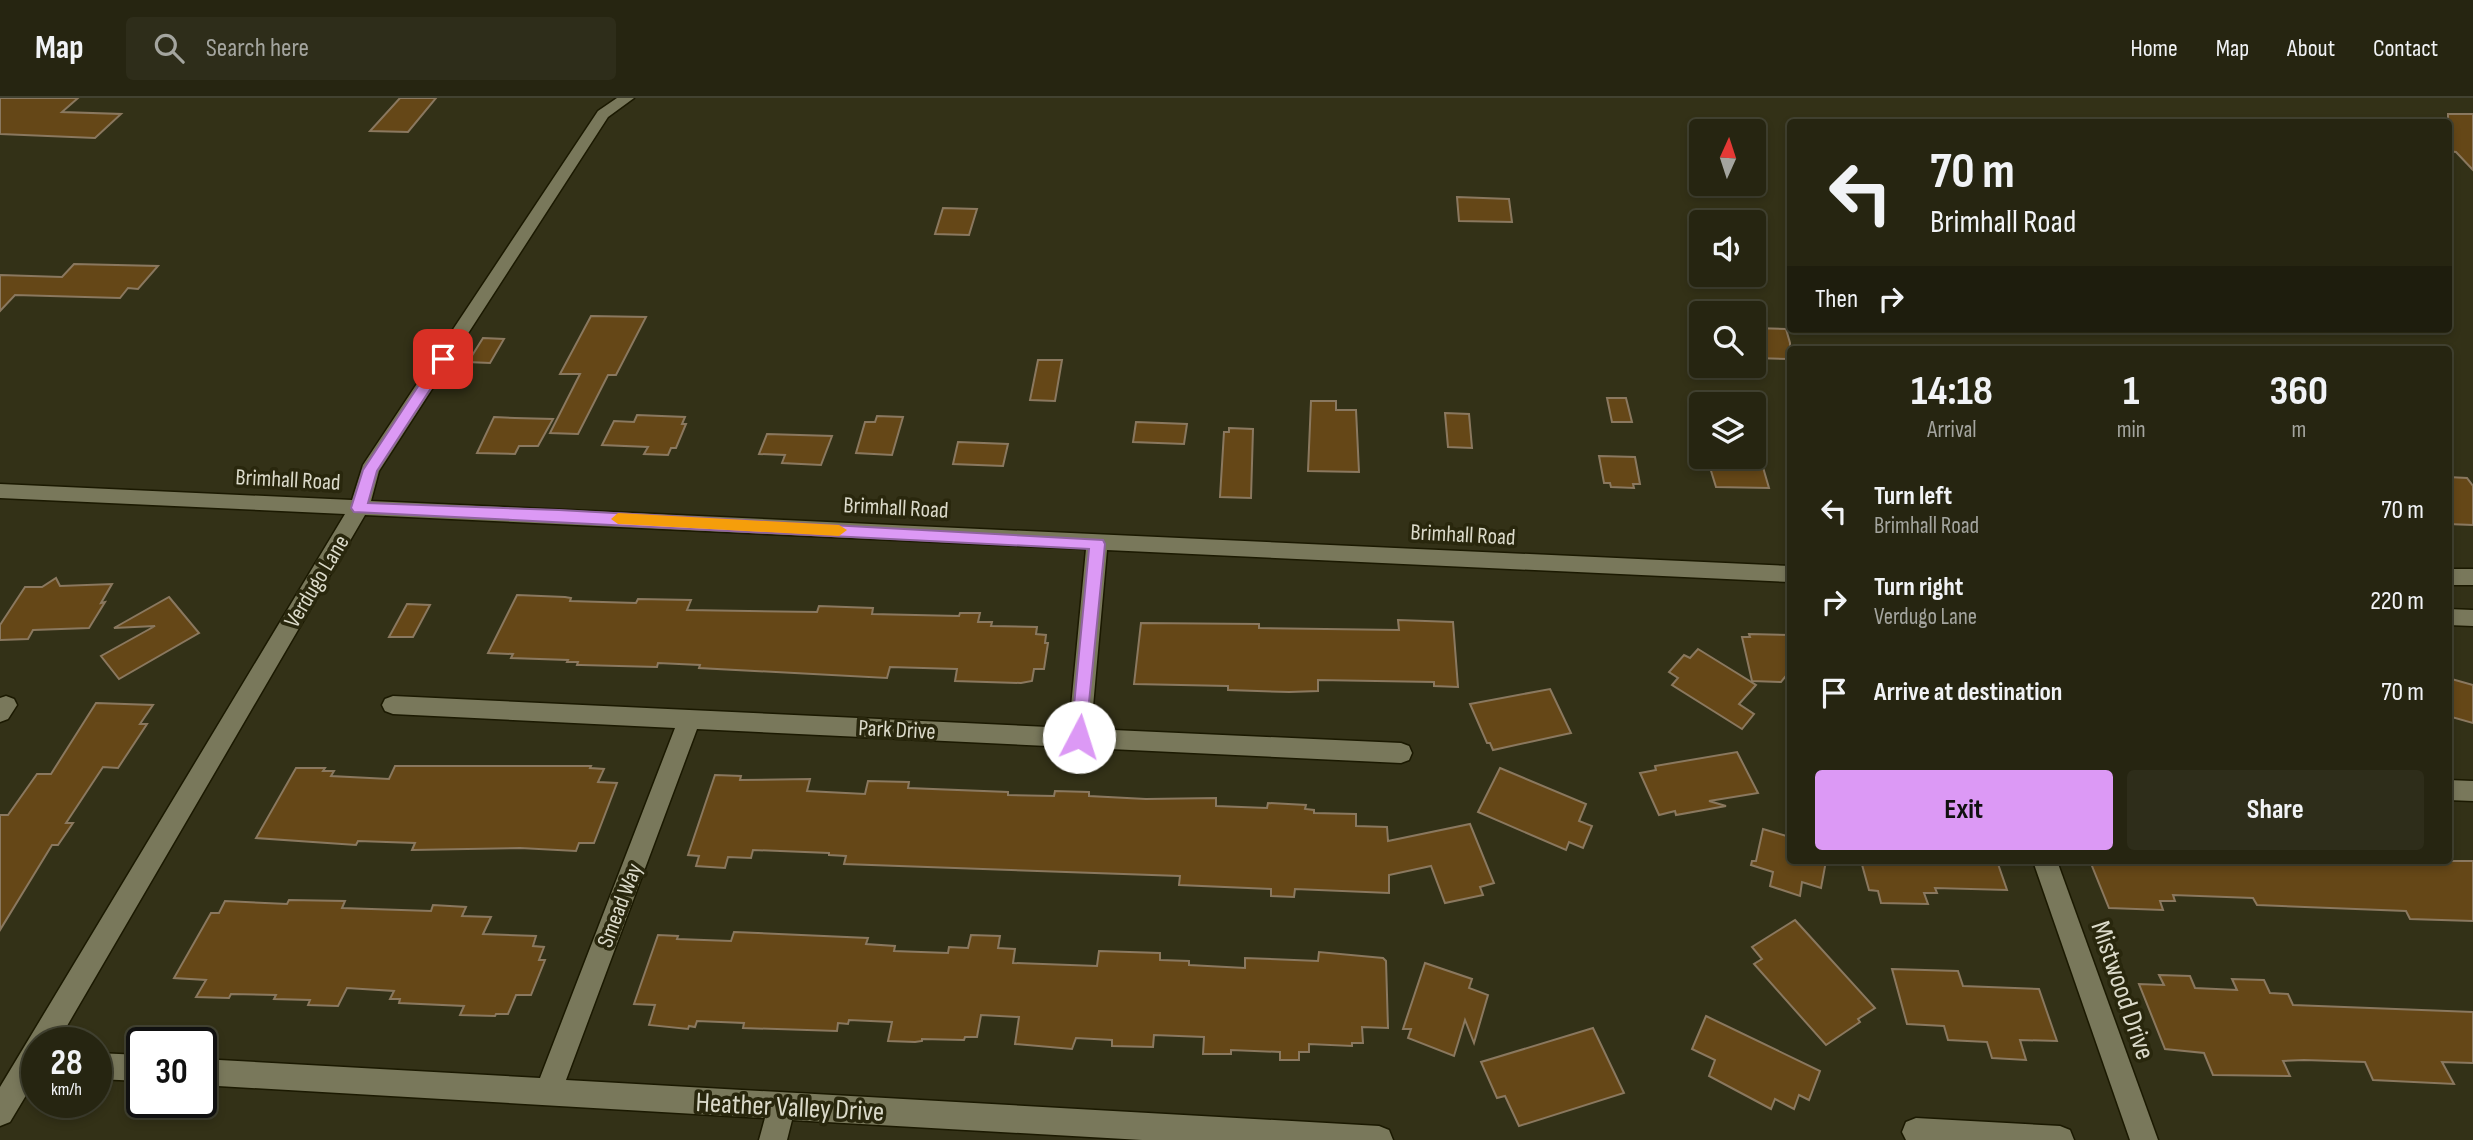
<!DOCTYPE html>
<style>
:root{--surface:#262511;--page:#2e2d1a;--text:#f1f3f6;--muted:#a4a59f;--line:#424231;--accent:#dc99f5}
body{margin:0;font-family:"Sofia Sans Condensed",sans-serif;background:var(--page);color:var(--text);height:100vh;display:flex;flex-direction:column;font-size:26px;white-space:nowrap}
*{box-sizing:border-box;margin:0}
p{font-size:23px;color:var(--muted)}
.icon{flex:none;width:38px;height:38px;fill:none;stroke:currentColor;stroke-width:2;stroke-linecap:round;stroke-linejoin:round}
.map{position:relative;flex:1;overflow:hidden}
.details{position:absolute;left:1787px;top:248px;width:665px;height:518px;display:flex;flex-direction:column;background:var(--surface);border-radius:7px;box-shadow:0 4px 10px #0003,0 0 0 2px var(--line)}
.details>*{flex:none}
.banner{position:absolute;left:1787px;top:21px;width:665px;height:214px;border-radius:7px;box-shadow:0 4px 10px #0003,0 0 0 2px var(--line);background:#262511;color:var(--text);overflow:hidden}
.needle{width:46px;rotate:3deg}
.tools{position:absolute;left:1689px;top:21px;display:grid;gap:14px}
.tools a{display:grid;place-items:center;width:77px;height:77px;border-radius:7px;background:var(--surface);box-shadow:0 4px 10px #0003,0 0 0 2px var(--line);font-size:35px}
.speed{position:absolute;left:21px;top:929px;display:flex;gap:14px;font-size:35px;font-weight:700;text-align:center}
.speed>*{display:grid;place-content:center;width:91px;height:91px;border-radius:50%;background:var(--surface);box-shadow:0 4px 10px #0003,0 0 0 2px var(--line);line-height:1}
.speed small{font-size:18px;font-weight:400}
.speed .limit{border:4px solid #111;border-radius:10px;background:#fff;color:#111}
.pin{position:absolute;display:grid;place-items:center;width:60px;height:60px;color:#fff;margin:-30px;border-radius:14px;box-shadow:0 4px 10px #0006}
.me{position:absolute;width:77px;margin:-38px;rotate:5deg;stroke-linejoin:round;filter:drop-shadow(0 0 5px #0008)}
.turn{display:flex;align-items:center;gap:24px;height:147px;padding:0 28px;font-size:32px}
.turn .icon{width:91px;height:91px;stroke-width:2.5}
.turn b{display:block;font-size:49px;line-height:60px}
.then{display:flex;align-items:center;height:66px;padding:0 28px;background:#0003;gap:14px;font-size:26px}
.eta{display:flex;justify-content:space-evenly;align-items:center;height:119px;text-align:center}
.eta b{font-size:42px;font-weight:700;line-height:49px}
.primary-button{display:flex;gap:14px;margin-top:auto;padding:14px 28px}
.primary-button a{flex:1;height:80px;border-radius:7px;background:var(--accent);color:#111;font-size:28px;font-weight:700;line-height:80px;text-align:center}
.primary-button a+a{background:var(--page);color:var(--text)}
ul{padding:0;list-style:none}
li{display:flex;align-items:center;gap:21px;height:91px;padding:0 28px}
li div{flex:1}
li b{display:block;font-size:26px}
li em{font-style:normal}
header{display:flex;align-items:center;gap:42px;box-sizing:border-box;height:98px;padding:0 35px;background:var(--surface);border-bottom:2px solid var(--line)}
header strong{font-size:33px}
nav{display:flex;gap:38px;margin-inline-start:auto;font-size:24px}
.search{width:490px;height:63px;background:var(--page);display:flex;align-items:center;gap:18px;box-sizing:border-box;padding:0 24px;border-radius:7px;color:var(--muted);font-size:26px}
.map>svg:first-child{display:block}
.building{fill:#654717;stroke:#8a785f;stroke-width:2}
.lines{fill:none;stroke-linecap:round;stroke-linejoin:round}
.minor-casing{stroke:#1b1901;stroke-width:3}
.minor{fill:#79785b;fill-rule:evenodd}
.route{fill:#dc99f5;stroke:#8f639f;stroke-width:2}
.slow{fill:#f59e0b}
.labels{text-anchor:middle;stroke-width:7;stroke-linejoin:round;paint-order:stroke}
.street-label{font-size:23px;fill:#dbdaca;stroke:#29270d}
.near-street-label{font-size:28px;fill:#dbdaca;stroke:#29270d}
</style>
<header>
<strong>Map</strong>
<div class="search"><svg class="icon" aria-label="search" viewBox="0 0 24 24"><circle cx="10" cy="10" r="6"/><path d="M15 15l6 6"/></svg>Search here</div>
<nav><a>Home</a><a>Map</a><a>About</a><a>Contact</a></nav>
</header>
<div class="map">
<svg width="2473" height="1042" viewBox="0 0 2473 1042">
<rect width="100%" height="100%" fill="#333117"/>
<g class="building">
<path d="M0,0H78L62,14L121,16L95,40L0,36Z"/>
<path d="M400,0H436L408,34L370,33Z"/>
<path d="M2448,16H2473V72L2456,54L2448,53Z"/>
<path d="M1457,99L1509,101L1512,124L1459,123Z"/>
<path d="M943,110L977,111L969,137L935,136Z"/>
<path d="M74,166L158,168L138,191L128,190L120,200L15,197L0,213V177L62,179Z"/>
<path d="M591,218L646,219L616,277H608L578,336L550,335L580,276H560Z"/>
<path d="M1754,230L1786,231L1790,245V261L1754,260Z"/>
<path d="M483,240L504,241L490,265L468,264Z"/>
<path d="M1038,262H1062L1055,303L1030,302Z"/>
<path d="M1607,300H1626L1632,324H1612Z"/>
<path d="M1311,303H1336V312H1356L1359,374L1308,373Z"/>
<path d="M1445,315L1469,316L1472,350L1448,349Z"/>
<path d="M637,317L685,319L682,326H686L676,350H671L668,357L644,356L648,349L602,347L614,323L634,324Z"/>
<path d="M877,318L903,319L892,357L856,355L865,324H875Z"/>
<path d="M494,319L515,320L553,321L538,348H519L515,356L477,355Z"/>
<path d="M1136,324L1187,326L1184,346L1133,344Z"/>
<path d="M1229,330L1253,331L1251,400L1220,399L1224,334H1229Z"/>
<path d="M767,336L832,338L821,367L782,365L785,357L759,356Z"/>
<path d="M958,344L1008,346L1003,368L953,366Z"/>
<path d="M1599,358L1635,359L1640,386H1633L1634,390L1611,389L1610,385H1604Z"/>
<path d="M1717,359H1760L1769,390L1716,389L1708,363H1719Z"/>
<path d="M2448,379L2467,380L2473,388V427L2448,426Z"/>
<path d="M56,480L60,488L112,486L101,505L105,504L89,530L33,532L28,541L0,542V527L25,489H42Z"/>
<path d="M517,497L565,499L571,500L570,503L636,505L638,501L691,502L687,512L817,514L819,508L873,510L872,516L959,518L960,515H980L978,524H992L991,528L1037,529L1036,536L1046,537L1045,545H1048L1044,571H1034L1032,583L1021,585L955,583L957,571L890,569L887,580L699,570L700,567L658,565L657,569L581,567H577L578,564H567L568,562L511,560L513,556L488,555Z"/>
<path d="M169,499L199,535L119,581L101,558L155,528L114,530Z"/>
<path d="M407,506L430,507L413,539H389Z"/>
<path d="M1398,522L1453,524L1458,589L1434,588V584L1318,582V593L1289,594L1228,592V588L1134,586L1141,525L1259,526V530L1399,532Z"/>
<path d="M1749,536L1790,537V573L1781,584L1752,583L1742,539H1750Z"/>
<path d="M1698,551L1756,587L1739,606L1754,616L1742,631L1672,587L1678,580L1669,574L1684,557L1690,560Z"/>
<path d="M2448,580L2473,587V625L2448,618Z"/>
<path d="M1550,591L1571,635L1493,652L1490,645H1487L1470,606Z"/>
<path d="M96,605L153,607L140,626H147L118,670L103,669L66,725H73L58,747H52L0,832V717H8L37,676H51Z"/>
<path d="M1737,654L1758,695L1709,703L1726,708L1676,717L1675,713L1659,717L1640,675L1656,672L1655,668Z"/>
<path d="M395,668H591L590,670L604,671L598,684L617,685L594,745H579L576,753L520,750L412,752L415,745L358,743L356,747L256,740L296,670H325L323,673H334L331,678L389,681Z"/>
<path d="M1500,670L1586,706L1579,723L1592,728L1583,750L1569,744L1566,752L1478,714Z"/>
<path d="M715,677L741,678L740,682L810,681L807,693L865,696L868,683L909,684L908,690L1008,694V697L1054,698L1055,693L1089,694V698L1146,701L1216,700V708L1267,710L1268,705L1306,707L1305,711L1314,712V715L1356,716V728L1387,729L1388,743L1470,726L1494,785L1480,789L1483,797L1445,805L1431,768L1389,777V795L1295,791L1294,799L1271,798V791L1179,787L1180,778L844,766L846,758L829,757V755L753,752L751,760L728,759L725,770L696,768L699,758L688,757Z"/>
<path d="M1763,731L1790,739V763H1826L1821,790L1802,784L1800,798L1770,788L1773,774L1751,767L1752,763H1756Z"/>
<path d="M1861,763H1997L2007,792L1935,790L1937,795H1924L1928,806L1881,805L1878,793L1869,792Z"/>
<path d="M2090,763H2360L2412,766L2410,763H2473V823L2410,821L2406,813L2257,807L2253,800L2173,797L2175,803H2160L2163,812L2109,810Z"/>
<path d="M289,802L345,803L342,810L431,813L433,807L466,809L462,818L491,819L483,836L536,838L533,848L544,849L539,862H545L531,897H516L508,916H496L495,918L460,917L464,908L399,905L400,901H390L394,893L347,890L338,908L308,907L310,902L274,901L276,897L231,896L229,900L196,899L206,882L174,880L211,815H219L225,803L287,806Z"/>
<path d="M1795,822L1875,910L1858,921L1860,924L1826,947L1754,866L1762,861L1752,849Z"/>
<path d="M734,834L868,840L866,846L895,848L894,853L948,855L949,849L968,850L971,837L1000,838L998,850L1015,851L1013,865L1097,868L1099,853L1160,855V862L1189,863V867L1245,870V860L1318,863L1319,854L1383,860L1386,863L1388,930L1362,929L1363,945H1352V948L1309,946V954H1299V962H1280V954L1231,952V956H1203L1204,939L1154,937L1153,949L1112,948V942L1076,940L1072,951L1015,946L1019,919L981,917L977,939H965L964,942L922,941V943L915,944L888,943L892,924L849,922L848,926L838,925L837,933L743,930L744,925L697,923L695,929L689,928L688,931L649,927L655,907L634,906L658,837L678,838L677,841L731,843Z"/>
<path d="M1425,865L1472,881L1469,890L1488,897L1474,945L1465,922L1454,958L1408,940L1411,931H1403Z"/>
<path d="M1892,871L1958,873L1963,888L2039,891L2057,943L2020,942L2026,962L1992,960L1987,944L1948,942L1944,928L1907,926Z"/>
<path d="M2159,877L2190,878L2195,890L2237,892L2232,881L2264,882L2270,895L2288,896L2293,907L2473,914V965L2442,964L2454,986L2373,982L2365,964L2304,962L2283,963L2290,978L2213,977L2204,955L2165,951L2139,886L2164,887Z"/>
<path d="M1706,918L1820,973L1809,1002L1799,997L1794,1011L1775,1001L1771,1011L1709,978L1715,962L1692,951Z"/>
<path d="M1593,930L1624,995L1519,1028L1505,998L1497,1000L1481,964Z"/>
</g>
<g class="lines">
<defs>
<g id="minor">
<path d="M617,0H634L608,19L379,373L371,403L1790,468V484L1107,452L1091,631L1401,645L1409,648L1412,655L1409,662L1401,665L697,631L566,982L1379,1028L1389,1032L1393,1042H1142L792,1022L787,1042H759L765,1020L201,987V961L540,980L675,630L393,616L385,613L382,607L385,601L393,598L1069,630L1086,451L365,417L57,945H37V979L10,1024L0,1028V989L345,416L0,400V386L352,402L363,367L598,13Z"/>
<rect x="2448" y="471" width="25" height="16"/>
<path d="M2448,511L2473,512V528L2448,527Z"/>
<path d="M6,598L14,601L17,607L8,621L0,624V600Z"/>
<path d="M2448,682L2473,683V703L2448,702Z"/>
<path d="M2033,763H2057L2158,1042H2130Z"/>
<path d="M96,955L142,957V983L96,981Z"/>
<path d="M1916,1020L2060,1028L2070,1032L2074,1042H1906L1902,1034L1906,1024Z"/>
</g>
</defs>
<use href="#minor" class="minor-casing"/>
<use href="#minor" class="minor"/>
</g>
<path class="route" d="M443,256L450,261L377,373L368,405L559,412L1103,442L1105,446L1085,644H1073L1071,639L1089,451L354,414L351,410L363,372L438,258Z"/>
<path class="slow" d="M618,415L839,427L847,432L839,438L618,426L611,421Z"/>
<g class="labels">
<g class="street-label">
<text transform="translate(288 381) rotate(3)" y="8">Brimhall Road</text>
<text transform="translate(896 409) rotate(3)" y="8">Brimhall Road</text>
<text transform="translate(1463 436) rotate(3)" y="8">Brimhall Road</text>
<text transform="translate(316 483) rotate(-59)" y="8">Verdugo Lane</text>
<text transform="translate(897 631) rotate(3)" y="8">Park Drive</text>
<text transform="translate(619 807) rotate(-69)" y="8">Smead Way</text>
</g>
<g class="near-street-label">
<text transform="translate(2124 892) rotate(71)" y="10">Mistwood Drive</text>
<text transform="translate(790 1008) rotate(3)" y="10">Heather Valley Drive</text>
</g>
</g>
</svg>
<div class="tools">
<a><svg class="needle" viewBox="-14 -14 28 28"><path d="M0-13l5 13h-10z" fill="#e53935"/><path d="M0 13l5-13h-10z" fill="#a4a59f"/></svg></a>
<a><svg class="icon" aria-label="sound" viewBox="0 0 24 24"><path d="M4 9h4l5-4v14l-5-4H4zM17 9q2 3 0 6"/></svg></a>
<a><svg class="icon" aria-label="search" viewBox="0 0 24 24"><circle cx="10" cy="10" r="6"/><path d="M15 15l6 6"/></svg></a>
<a><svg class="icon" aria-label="layers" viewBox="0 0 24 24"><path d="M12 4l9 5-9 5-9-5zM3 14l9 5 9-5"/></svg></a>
</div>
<div class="speed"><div>28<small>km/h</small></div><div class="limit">30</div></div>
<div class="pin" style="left:443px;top:261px;background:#d93025"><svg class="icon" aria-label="arrive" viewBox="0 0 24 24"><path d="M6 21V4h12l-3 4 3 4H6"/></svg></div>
<svg class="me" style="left:1079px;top:639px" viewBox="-20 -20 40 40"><circle r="19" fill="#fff"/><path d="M0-13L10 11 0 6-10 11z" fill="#dc99f5"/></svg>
<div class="banner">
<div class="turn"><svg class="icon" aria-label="left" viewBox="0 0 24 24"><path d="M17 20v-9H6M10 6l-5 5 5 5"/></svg><div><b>70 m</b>Brimhall Road</div></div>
<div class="then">Then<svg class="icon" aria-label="right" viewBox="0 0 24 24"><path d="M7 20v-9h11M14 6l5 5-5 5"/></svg></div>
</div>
<section class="details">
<div class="eta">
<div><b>14:18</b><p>Arrival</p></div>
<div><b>1</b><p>min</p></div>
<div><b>360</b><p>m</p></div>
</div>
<ul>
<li><svg class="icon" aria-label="left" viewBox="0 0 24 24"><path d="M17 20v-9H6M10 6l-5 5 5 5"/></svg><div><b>Turn left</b><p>Brimhall Road</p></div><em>70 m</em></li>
<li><svg class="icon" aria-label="right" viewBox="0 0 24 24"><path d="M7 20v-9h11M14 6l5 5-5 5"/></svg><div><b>Turn right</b><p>Verdugo Lane</p></div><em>220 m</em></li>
<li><svg class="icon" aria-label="arrive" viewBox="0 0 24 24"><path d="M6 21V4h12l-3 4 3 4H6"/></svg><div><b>Arrive at destination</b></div><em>70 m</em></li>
</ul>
<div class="primary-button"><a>Exit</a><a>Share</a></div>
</section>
</div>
